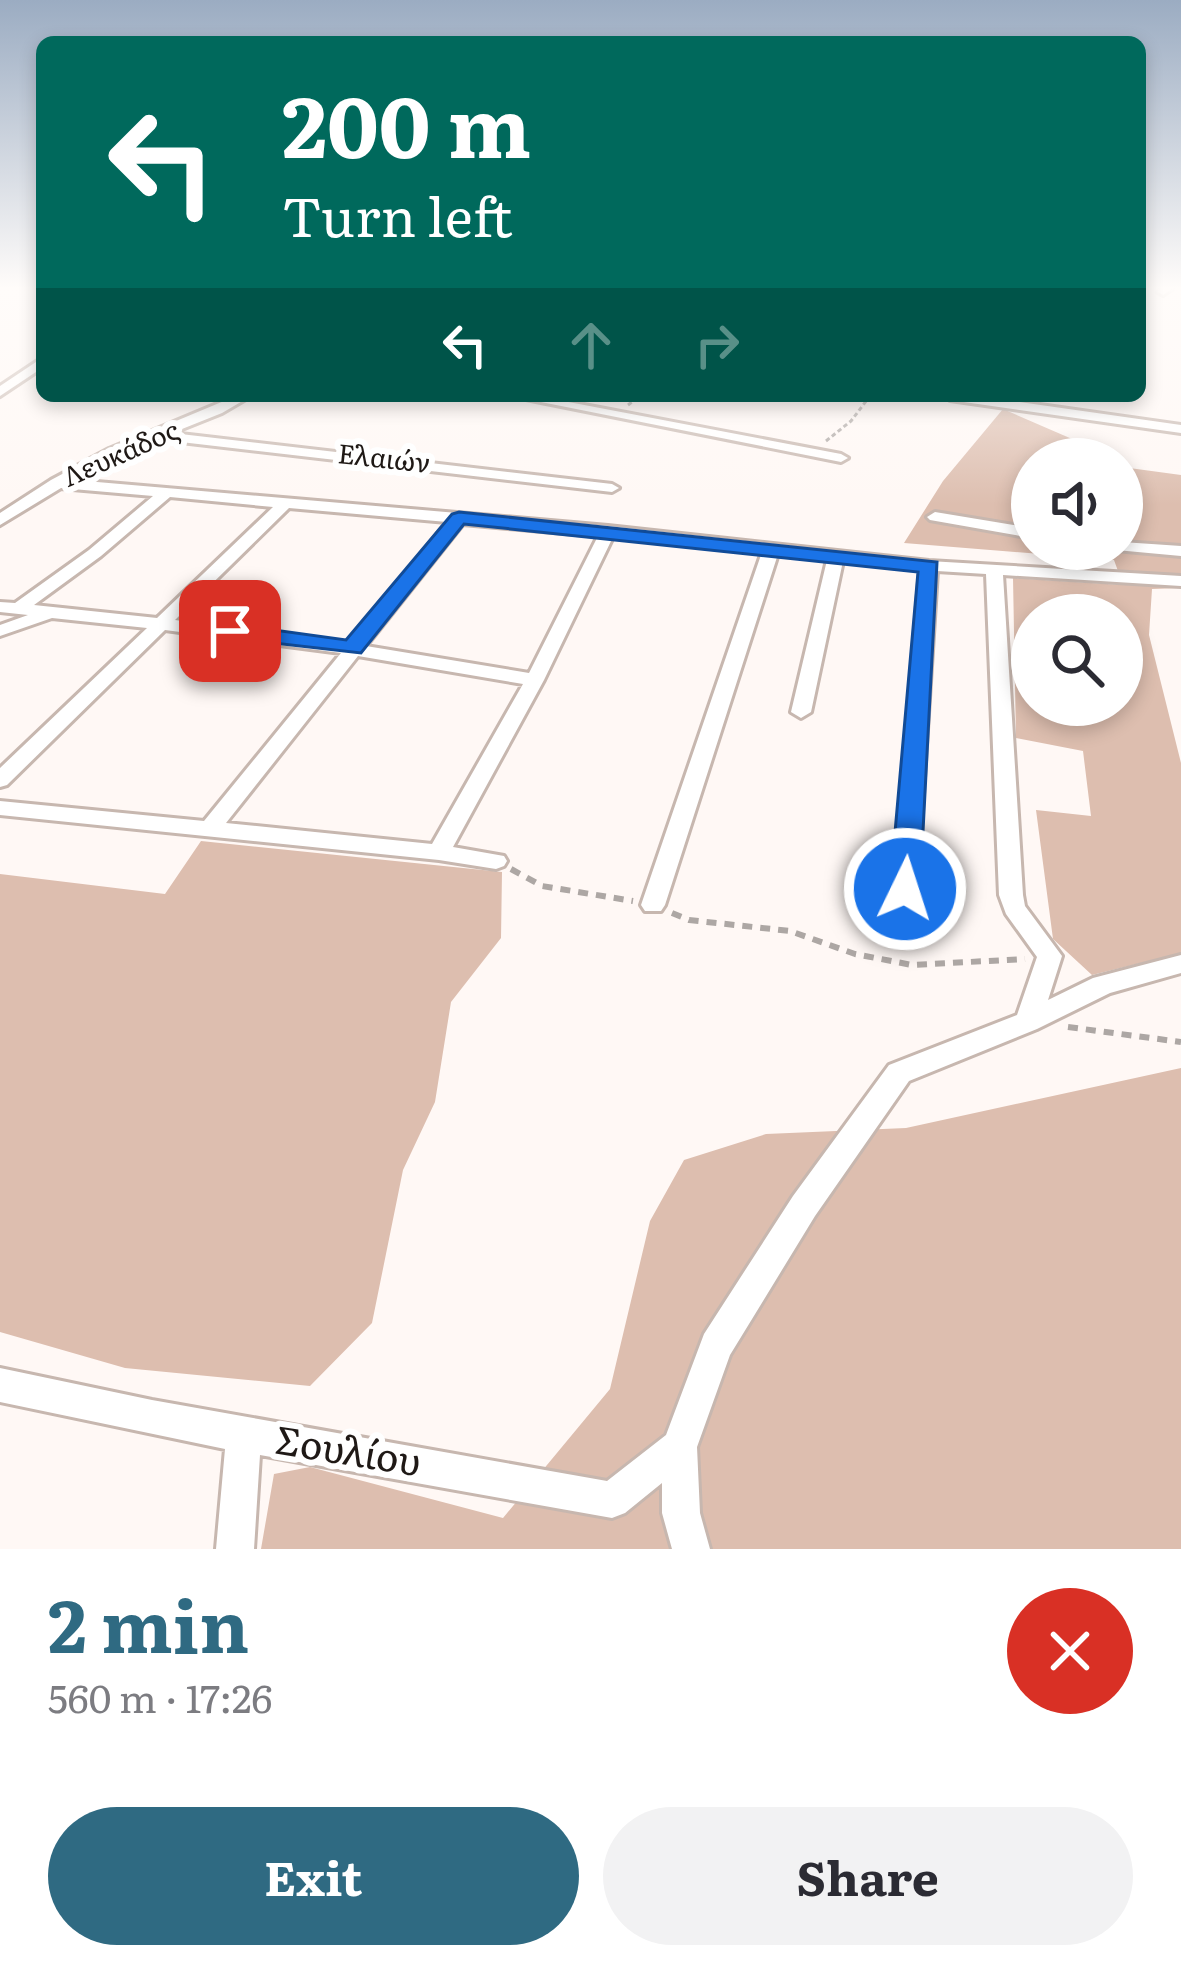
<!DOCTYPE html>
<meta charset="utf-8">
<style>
:root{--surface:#fff;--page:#f2f2f3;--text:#2b2b33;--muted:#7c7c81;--accent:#2f6a82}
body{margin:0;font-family:Literata,serif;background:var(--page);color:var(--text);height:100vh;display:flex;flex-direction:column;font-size:45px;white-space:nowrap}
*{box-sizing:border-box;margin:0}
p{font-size:39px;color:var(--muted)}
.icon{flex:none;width:66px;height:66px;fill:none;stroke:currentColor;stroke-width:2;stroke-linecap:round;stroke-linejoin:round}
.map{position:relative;height:1549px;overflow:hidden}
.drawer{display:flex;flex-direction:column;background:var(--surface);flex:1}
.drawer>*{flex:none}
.guide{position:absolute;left:36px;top:36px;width:1110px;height:366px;border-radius:18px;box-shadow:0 6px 18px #0003;background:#00695c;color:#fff;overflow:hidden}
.controls{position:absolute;left:1011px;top:438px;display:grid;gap:24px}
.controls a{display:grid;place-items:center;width:132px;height:132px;border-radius:50%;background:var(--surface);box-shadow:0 6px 18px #0003;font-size:60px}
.pin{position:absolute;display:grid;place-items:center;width:102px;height:102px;color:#fff;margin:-51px;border-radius:24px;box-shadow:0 6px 18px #0006}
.me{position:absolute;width:132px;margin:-66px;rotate:4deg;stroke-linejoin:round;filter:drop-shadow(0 0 9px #0008)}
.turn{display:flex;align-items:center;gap:42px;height:252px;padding:0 48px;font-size:54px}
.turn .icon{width:156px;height:156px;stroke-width:2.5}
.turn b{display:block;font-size:84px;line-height:102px}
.lanes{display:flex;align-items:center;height:114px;padding:0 48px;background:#0003;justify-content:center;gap:60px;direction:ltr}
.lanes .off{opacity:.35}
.round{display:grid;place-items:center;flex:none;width:126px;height:126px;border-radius:63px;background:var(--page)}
.head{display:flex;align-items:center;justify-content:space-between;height:204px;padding:0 48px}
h1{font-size:72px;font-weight:700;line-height:90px;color:var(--accent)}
.button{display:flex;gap:24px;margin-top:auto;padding:24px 48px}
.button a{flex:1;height:138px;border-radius:72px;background:var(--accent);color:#fff;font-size:48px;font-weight:700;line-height:138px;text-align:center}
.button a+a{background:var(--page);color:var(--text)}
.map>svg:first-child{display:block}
.green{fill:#ddbeaf;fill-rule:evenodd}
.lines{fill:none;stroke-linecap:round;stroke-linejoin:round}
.minor-casing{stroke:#c7b7af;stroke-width:6}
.path-far1{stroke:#ada7a4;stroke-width:3;stroke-dasharray:4.5 3;stroke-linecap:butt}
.path{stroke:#ada7a4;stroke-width:6;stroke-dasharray:10 8;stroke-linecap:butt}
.minor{fill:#fff;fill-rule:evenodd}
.route{fill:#1a73e8;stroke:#114b97;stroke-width:3}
.labels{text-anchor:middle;stroke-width:12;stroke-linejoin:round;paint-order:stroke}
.far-street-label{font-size:27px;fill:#1f1916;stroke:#fff}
.near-street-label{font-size:39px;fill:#1f1916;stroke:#fff}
</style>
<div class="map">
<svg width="1181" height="1549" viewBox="0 0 1181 1549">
<rect width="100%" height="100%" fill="#fff8f5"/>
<g class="green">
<path d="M1003,409L1079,442L1095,459H1032V549H1122V467L1181,475V588L1152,589L1149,635L1181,763V953L1092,975L1053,939L1036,810L1091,816L1083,751L1016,738L1013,578L1123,585L1114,560L904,543L943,481ZM1032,615H1122V705H1032Z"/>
<path d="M201,841L502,872L501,938L451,1002L435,1102L403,1170L372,1323L310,1386L125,1368L0,1332V874L165,894Z"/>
<path d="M1181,1068V1549H261L274,1474L310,1467L503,1518L610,1389L650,1221L684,1160L766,1134L906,1128Z"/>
</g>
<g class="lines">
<defs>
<g id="minor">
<path d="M1161,288H1173L1163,295L1158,292Z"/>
<path d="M42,358V368L0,396V386Z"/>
<path d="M236,396H251L222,413L172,433L612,484L619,488L612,492L155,439L74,480L608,526L929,561L1181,576V586L1003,575L1023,895L1025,906L1062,956L1048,1000L1093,978L1181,955V973L1110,993L1037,1029L909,1081L815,1216L730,1355L697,1447L700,1513L710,1549H672L662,1513V1483L625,1513L612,1518L260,1455L254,1549H216L225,1449L0,1402V1368L152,1400L607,1481L666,1435L704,1334L793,1196L889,1065L1017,1015L1037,957L1006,914L999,895L986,574L937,571L917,889L913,895H897L893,889L920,570L843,561L811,712L801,718L791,712L827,560L778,554L665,905L661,911H645L641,905L762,552L613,537L544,680L453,847L504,856L507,861L504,866L496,869L439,860L0,815V801L204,821L341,653L165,630L7,785L0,787V768L147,628L52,618L0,636V625L28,615L0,612V602L15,603L89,550L153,496L61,488L0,525V513L51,480L109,449ZM170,497L273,507L157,618L34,605L101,556ZM289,508L447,522L349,644L175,620ZM463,524L598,536L529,673L366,646ZM358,656L523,684L432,844L226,823Z"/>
<path d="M511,396H537L841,454L848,458L841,462Z"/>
<path d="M944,396H977L1181,425V433L950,400Z"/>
<path d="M935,512L1032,528V538L930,520L927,517Z"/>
<path d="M1122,542L1181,546V556L1116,550L1122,549Z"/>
</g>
</defs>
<use href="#minor" class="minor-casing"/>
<g class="path-far1">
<path d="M628,405L640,396"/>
<path d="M826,441L851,421L870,396"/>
</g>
<g class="path">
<path d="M511,869L542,886L633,901"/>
<path d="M672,913L689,920L790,931L855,954L912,965L1025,959"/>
<path d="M1068,1027L1181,1042"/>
</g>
<use href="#minor" class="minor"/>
</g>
<linearGradient id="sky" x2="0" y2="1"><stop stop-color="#9bacc2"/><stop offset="0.57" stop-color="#fffcfa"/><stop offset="1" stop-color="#fffcfa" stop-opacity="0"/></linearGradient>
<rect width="1181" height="505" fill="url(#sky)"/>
<path class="route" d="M459,512L937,562L920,889L916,896H894L890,889L918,572L464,524L361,653L230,638L219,631L230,624L346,640L452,514Z"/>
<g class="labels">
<g class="far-street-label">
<text transform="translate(121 454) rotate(-24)" y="9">Λευκάδος</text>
<text transform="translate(384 459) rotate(6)" y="9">Ελαιών</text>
</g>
<g class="near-street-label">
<text transform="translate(348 1451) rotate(9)" y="14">Σουλίου</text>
</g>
</g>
</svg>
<div class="controls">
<a><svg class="icon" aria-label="sound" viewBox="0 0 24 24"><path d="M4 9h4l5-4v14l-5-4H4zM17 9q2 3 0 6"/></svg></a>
<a><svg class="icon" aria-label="search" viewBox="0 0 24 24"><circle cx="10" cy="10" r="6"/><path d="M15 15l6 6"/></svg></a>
</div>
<div class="pin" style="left:230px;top:631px;background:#d93025"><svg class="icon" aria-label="arrive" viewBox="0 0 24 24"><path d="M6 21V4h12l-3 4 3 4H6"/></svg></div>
<svg class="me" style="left:905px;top:889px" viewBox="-20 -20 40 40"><circle r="17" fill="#1a73e8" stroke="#fff" stroke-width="3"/><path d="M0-11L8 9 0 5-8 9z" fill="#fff"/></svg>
<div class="guide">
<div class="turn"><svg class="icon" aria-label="left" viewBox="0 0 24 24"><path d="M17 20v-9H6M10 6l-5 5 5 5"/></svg><div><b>200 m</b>Turn left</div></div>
<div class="lanes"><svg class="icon" aria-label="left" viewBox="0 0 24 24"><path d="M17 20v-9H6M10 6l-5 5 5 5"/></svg><svg class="icon off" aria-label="ahead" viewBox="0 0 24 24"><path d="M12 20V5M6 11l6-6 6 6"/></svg><svg class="icon off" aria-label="right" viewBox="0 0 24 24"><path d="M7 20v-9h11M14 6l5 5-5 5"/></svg></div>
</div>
</div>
<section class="drawer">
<div class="head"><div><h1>2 min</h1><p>560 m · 17:26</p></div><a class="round" style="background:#d93025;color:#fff"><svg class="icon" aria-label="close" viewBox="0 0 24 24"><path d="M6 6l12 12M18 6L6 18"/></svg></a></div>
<div class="button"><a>Exit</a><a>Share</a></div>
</section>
